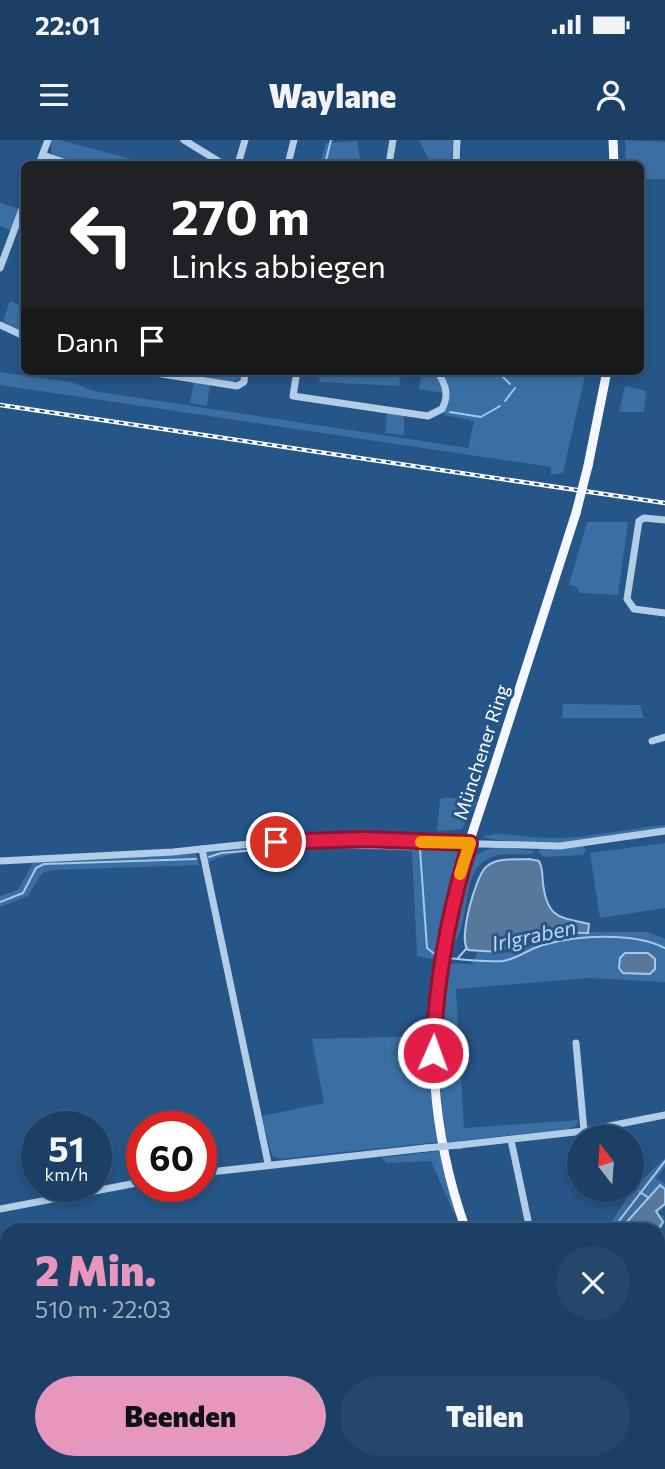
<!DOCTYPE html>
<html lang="de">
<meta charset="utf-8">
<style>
:root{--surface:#1c4065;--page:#25476b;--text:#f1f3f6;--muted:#a0afbf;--line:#3a5979;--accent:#e797bd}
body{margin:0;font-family:Commissioner,sans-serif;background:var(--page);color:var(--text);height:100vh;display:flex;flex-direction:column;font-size:26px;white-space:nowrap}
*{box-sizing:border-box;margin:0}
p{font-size:23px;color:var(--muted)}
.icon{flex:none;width:38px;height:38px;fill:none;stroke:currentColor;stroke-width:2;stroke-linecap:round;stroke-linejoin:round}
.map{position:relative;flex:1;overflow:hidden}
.side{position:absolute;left:0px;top:1083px;width:665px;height:247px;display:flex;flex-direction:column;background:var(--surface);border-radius:21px 21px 0 0;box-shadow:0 4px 10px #0003,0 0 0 2px var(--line)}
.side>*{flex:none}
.top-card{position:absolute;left:21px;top:21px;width:623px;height:214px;border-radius:10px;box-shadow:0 4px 10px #0003,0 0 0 2px var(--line);background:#202124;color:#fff;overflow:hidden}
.needle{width:46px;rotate:343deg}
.tools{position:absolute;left:567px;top:985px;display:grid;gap:14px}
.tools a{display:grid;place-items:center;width:77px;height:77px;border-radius:50%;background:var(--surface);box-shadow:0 4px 10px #0003,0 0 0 2px var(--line);font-size:35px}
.speed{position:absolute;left:21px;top:971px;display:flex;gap:14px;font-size:35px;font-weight:700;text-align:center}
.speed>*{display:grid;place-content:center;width:91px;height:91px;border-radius:50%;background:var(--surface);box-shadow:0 4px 10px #0003,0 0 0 2px var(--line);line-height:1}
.speed small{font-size:18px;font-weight:400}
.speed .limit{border:10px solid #d22;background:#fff;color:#111}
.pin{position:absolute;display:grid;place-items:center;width:60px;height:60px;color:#fff;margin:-30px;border:4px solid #fff;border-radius:50%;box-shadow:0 2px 7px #0007}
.me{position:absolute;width:77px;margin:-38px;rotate:2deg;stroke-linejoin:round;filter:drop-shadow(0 0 5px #0008)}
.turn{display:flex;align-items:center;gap:24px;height:147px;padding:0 35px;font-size:32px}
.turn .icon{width:91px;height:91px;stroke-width:2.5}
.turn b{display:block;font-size:49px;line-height:60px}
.then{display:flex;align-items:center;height:66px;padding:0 35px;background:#0003;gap:14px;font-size:26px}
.round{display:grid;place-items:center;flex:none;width:74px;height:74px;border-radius:37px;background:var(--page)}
.summary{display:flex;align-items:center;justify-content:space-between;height:119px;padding:0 35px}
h1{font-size:42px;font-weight:800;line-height:52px;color:var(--accent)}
.action{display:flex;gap:14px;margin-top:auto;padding:14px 35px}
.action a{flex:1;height:80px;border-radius:42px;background:var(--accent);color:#111;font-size:28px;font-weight:800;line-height:80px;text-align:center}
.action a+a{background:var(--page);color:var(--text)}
.status{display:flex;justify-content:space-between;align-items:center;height:49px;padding:0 35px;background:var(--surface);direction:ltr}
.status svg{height:19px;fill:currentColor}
header{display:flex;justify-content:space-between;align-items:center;height:91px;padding:0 35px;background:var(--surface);font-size:32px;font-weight:800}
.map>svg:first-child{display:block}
.green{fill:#3b6fa3}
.water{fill:#57789a;stroke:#a6c8e9;stroke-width:2}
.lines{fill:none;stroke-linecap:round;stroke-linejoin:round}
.stream{stroke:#a6c8e9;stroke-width:2}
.minor{stroke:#b1cde8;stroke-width:7}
.major{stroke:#f4f8fe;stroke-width:9}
.rail-casing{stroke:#fff;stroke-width:4.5}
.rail{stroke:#265587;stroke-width:2;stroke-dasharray:5;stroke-linecap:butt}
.minor-bridge{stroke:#b1cde8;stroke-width:7}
.major-bridge{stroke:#f4f8fe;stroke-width:9}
.route-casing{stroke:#92132f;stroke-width:18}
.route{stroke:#e11d48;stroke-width:12}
.slow{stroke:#f59e0b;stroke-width:12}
.labels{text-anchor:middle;stroke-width:6;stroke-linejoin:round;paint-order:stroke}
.street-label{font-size:19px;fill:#fff;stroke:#265587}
.water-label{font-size:21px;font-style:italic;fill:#bdd7f0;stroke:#265587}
</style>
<div class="status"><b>22:01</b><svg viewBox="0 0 49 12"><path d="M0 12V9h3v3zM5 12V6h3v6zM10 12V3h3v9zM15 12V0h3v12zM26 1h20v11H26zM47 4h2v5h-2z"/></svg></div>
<header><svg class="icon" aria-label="menu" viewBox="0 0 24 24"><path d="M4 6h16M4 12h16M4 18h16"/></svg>Waylane<svg class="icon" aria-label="person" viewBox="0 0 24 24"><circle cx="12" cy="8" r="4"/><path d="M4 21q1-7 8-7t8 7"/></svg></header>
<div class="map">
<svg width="665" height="1329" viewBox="0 0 665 1329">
<rect width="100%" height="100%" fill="#265587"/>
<g class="green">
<path d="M50,0H60L149,24H77L52,14Z"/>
<path d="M419,0H453L451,24H431Z"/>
<path d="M625,0L665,2V39H641L640,24H626Z"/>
<path d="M357,1L361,24H320L326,3Z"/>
<path d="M0,63L19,69L11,90L0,86Z"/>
<path d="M10,161L24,167V192L3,181Z"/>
<path d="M207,231H243L241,238L232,242L206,238Z"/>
<path d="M321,231H401L399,246L319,242Z"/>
<path d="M422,231H433L444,253L419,249Z"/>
<path d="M441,231H586L563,333L551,335V327L0,245V232L71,242L93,251L468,308L474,281L444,275L449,251Z"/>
<path d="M194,241L210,244L207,266L190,263Z"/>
<path d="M625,246L646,251L644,272H619Z"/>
<path d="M387,273L404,275V295L385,293Z"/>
<path d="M587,382H628L618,455L580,453L577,447L569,445Z"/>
<path d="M563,564L640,565L644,578H562Z"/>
<path d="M447,657L477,662L462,689L437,691L440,659Z"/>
<path d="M665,685V688C606,698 543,711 483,697C499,691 515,696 531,697C577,702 620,689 665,685Z"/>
<path d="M459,693L445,698L366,695Z"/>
<path d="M363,702L452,707L459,711L460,717L433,819L417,816L412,711C372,710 236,702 208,723L206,713L298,703Z"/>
<path d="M665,703V768L600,778L590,713Z"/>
<path d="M583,706L586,711L583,715L544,717L538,712L541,708Z"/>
<path d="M498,707L534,711L532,714C521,715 510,713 499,715C455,724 475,780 452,806H446C451,783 459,732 477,715C483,710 491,709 498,707Z"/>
<path d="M196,714L199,725L53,730L42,733L28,756L0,767V756L18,750L33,723Z"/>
<path d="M566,792H648L665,799V842L589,838L456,849L464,988L579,980L575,987L567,989L447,1002C437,942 436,883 444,823L472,824L478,811C517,818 530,803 566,792Z"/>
<path d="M428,896L429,937L438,1002L280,1019L272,1016L262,976L324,963L312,899Z"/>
<path d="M439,1011L456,1078L431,1021L387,1023L381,1018Z"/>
<path d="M665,1018V1027L656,1038L665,1044V1066L658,1073L659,1076L663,1075L665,1082L658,1094V1090H606L633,1049Z"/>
<path d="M501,1323H563L557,1329H502Z"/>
</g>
<g class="water">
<path d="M529,719L539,721C543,729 542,734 543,743C547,779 560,777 589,784L588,793L537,792L498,812L468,810C458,800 475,737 486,727C497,717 515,720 529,719Z"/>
<path d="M625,813H648L655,819V829L650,834L623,833L619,828L620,818Z"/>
<path d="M660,1045L665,1049V1064L656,1071L663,1082L658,1090H633L624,1085Z"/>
</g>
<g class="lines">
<g class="stream">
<path d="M325,24L331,0"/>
<path d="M497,231L510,244"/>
<path d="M505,261L515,248"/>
<path d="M450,272L481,277L500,266"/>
<path d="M209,717L221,713L306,706L420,709L427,808L437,816"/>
<path d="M0,762L23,753L36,728L44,724L196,719"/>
<path d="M448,818C466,820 485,822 503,821C518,819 528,809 543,805C577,795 633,792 665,808"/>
<path d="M458,818L466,809"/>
<path d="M640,1052L649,1058"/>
<path d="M612,1090L665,1021"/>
<path d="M516,1329L518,1323"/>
</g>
<g class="minor">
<path d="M184,0L223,24"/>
<path d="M43,15L69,24"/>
<path d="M39,24L48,0"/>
<path d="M238,24L245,0"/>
<path d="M288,24L294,0"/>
<path d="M389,24L393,0"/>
<path d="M456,24L457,0"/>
<path d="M0,128L24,64"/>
<path d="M0,185L24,196"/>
<path d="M143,231L237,246L244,242L245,231"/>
<path d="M297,231L293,256L428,276L442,269C450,254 445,244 437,231"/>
<path d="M665,380L644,378L639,381L627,459L634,469L665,473"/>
<path d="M652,601L665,597"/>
<path d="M202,709L268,1023"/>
<path d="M0,721L173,712L298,699L560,706L665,691"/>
<path d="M576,903L584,991"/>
<path d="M511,1000L530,1090"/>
<path d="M459,1005L584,991L665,975"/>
<path d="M201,1033L426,1008"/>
<path d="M0,1069L142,1042"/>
</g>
<g class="major">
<path d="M613,0L614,24"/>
<path d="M588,326L607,231"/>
<path d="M466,1090C431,993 424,888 446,787C458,729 480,672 498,615C524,534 550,454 576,373"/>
<path d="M627,1323L635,1329"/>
</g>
<defs>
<path id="rail" d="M0,265L665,363"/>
</defs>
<use href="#rail" class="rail-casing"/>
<use href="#rail" class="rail"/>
<path class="minor-bridge" d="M426,1008L459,1005"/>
<path class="major-bridge" d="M576,373L588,326"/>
</g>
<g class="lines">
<defs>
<path id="route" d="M276,702L363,699L470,703C448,773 436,839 433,913"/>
</defs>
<use href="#route" class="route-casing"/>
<use href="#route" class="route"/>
<path class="slow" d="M421,702L470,703L460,734"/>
</g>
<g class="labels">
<g class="street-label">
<text transform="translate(481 612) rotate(-72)" y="7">Münchener Ring</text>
</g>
<g class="water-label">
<text transform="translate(534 796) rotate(-12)" y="7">Irlgraben</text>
</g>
</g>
</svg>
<div class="tools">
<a><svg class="needle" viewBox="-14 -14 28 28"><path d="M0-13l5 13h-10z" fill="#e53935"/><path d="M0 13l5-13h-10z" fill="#a0afbf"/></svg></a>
</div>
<div class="speed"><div>51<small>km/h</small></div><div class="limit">60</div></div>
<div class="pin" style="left:276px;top:702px;background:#d93025"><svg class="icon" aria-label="arrive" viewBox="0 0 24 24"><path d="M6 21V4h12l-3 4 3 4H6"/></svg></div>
<svg class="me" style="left:433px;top:913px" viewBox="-20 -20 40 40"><circle r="17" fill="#e11d48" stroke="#fff" stroke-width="3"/><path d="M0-11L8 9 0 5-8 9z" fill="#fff"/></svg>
<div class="top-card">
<div class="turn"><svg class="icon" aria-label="left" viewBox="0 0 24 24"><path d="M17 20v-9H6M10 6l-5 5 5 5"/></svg><div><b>270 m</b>Links abbiegen</div></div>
<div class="then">Dann<svg class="icon" aria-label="arrive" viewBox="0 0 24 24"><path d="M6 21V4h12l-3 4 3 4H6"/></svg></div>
</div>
<section class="side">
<div class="summary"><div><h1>2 Min.</h1><p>510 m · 22:03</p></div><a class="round"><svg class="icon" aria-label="close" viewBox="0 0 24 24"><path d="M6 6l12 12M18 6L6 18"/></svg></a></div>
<div class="action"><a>Beenden</a><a>Teilen</a></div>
</section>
</div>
